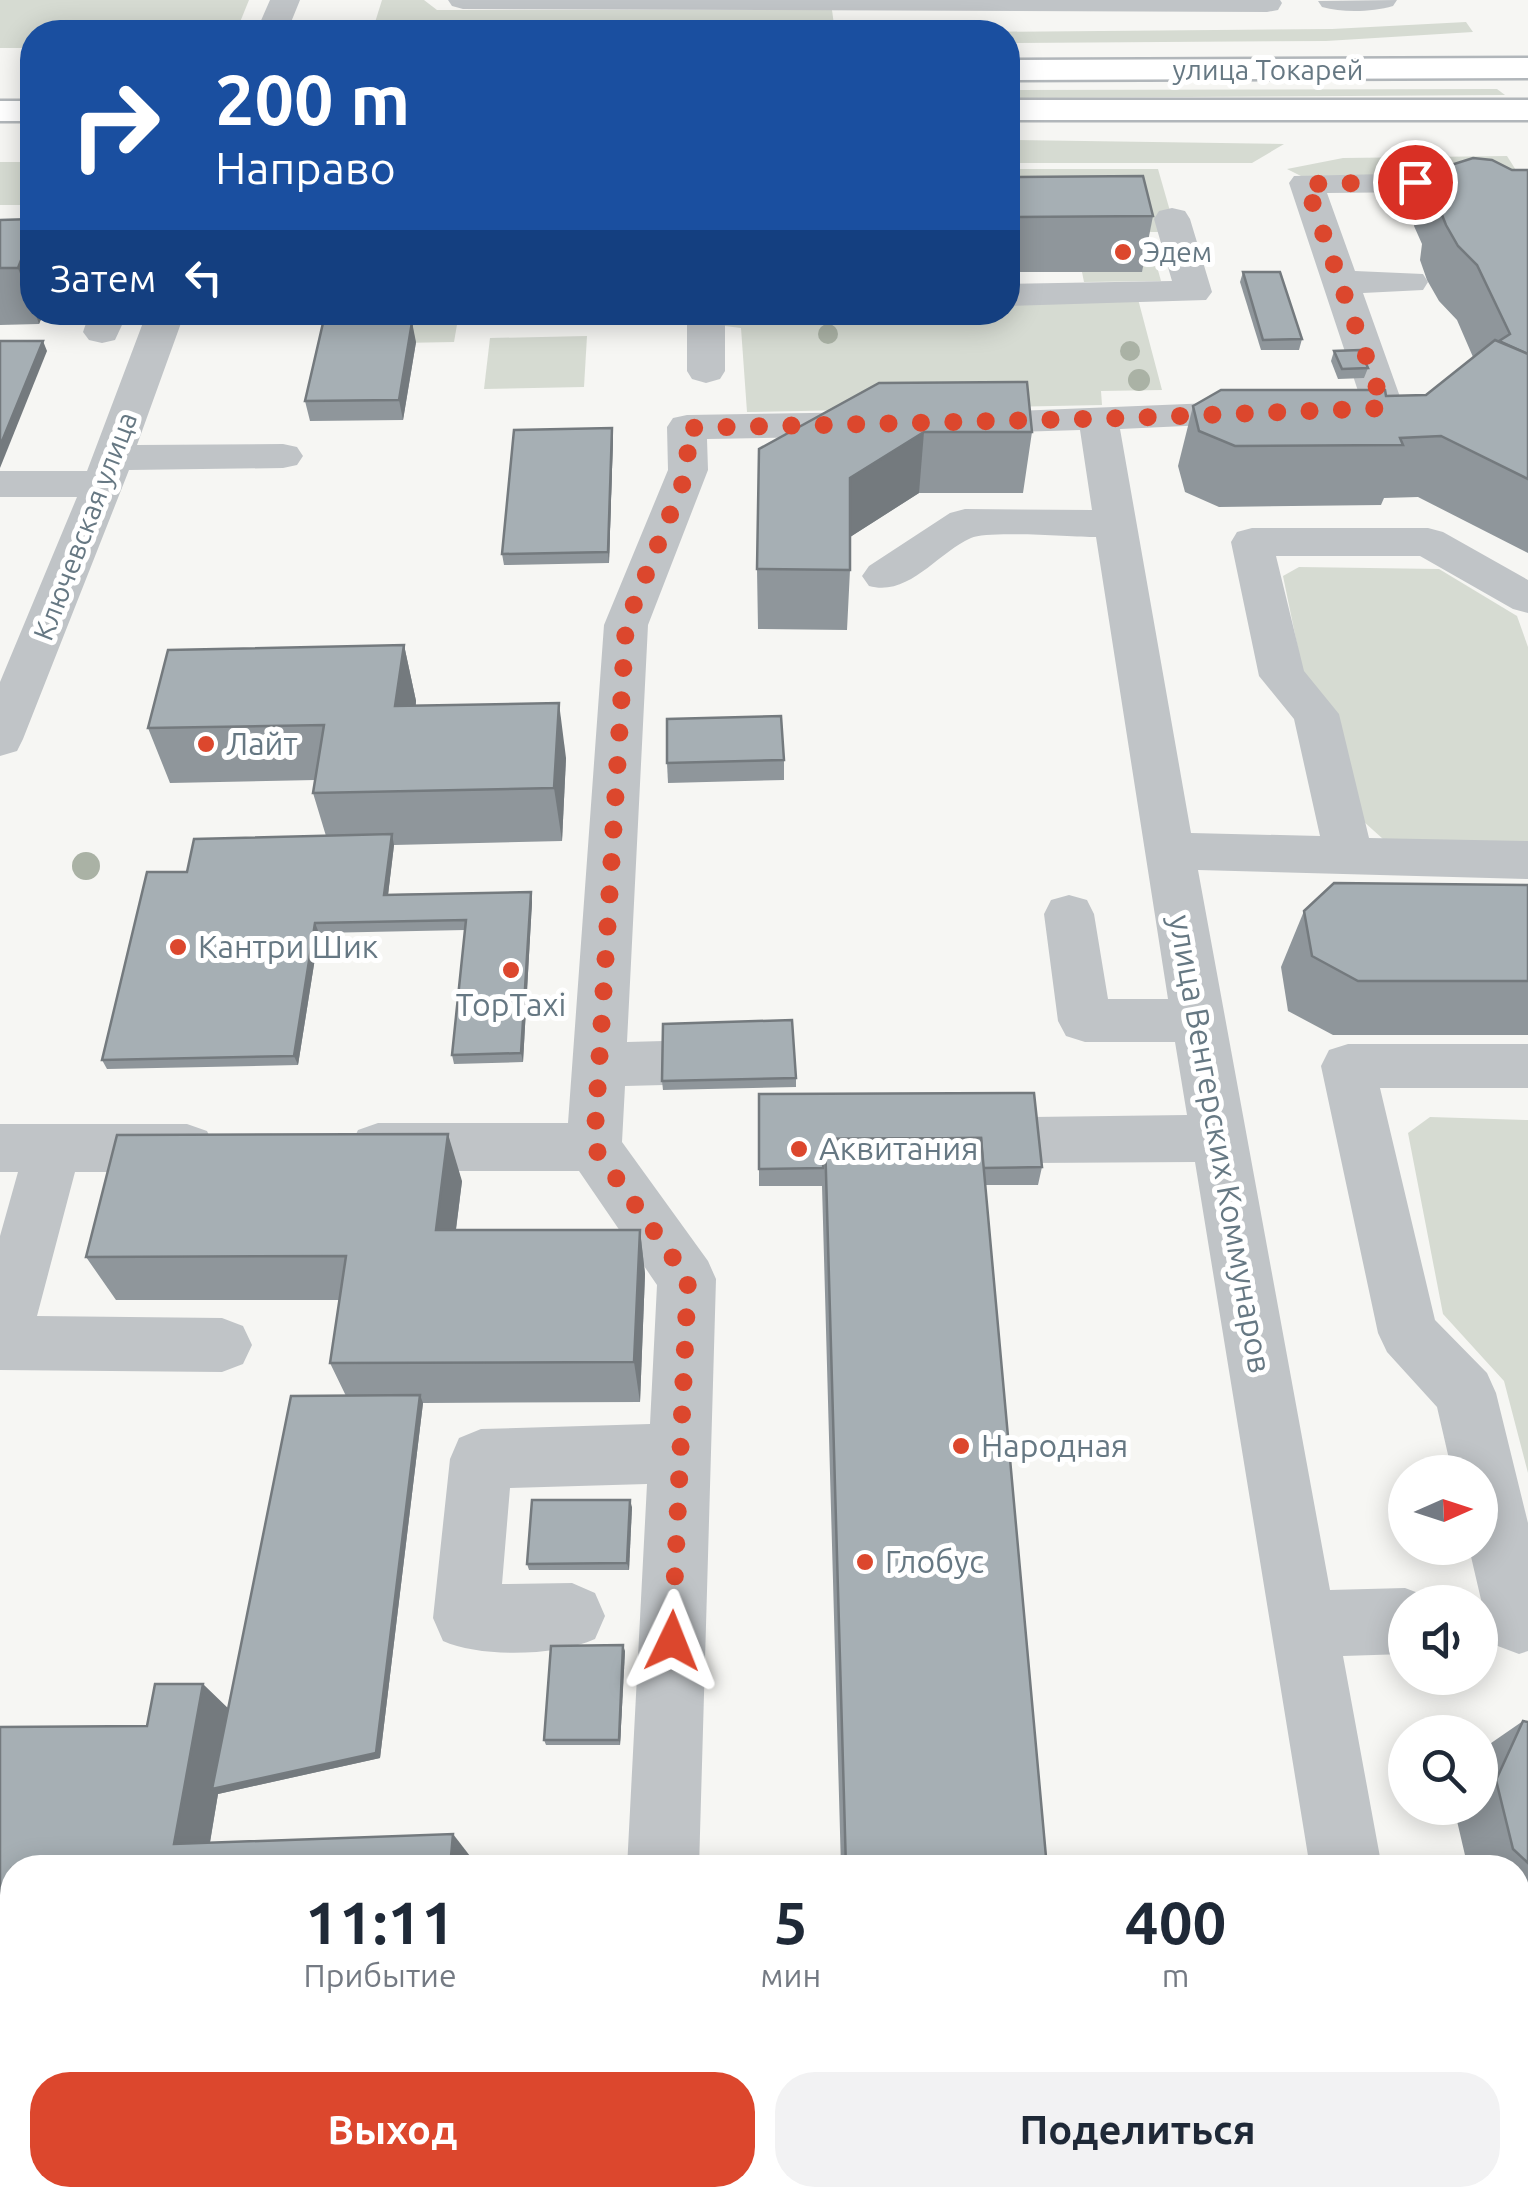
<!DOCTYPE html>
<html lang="ru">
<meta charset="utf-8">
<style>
:root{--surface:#fff;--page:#f2f2f3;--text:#1f2937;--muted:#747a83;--accent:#dc472d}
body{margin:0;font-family:Ubuntu,sans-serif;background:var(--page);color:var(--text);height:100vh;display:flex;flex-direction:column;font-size:38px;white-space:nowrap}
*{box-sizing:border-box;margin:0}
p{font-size:32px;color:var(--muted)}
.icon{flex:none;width:55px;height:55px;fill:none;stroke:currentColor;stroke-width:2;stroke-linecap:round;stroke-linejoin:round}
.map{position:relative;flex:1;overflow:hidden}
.panel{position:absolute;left:0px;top:1855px;width:1530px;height:352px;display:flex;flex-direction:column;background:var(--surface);border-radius:40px 40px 0 0;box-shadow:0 5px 25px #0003}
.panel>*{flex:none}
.top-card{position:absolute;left:20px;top:20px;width:1000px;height:305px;border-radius:40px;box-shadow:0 5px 25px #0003;background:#1a4fa0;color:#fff;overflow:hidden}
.needle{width:65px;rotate:87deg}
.fabs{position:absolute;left:1388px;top:1455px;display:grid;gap:20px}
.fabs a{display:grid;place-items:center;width:110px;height:110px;border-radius:50%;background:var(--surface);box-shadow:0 5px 25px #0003;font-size:50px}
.pin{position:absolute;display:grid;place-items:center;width:85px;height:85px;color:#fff;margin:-42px;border:5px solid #fff;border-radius:50%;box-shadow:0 2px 10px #0007}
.me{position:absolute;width:110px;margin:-55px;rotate:2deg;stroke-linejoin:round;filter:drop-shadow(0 0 8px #0008)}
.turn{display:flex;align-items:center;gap:35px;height:210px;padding:0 30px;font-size:45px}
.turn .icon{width:130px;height:130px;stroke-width:2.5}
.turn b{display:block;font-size:70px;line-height:85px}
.then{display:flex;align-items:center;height:95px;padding:0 30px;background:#0003;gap:20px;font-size:38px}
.eta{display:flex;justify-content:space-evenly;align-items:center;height:170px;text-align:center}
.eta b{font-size:60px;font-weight:700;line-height:70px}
.action{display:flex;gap:20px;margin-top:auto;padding:20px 30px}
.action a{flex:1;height:115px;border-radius:40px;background:var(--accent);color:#fff;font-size:40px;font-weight:700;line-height:115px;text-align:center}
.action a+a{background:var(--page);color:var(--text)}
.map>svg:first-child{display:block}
.green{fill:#d6dbd2}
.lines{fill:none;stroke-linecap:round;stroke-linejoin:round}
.major-casing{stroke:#b1b6ba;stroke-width:5}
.minor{fill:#c0c4c7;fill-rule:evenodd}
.major{fill:#fff;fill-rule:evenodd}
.tree{fill:#aab2a5}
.wall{fill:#8f969b}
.shaded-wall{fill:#747a7e}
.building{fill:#a6afb4;stroke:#747a7e;stroke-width:2.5}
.route{stroke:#dc472d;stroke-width:18;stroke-dasharray:0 32.4}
.poi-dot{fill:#dc472d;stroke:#fff;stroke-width:4}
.labels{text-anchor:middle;stroke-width:10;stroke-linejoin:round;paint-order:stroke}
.far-street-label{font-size:28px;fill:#667883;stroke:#fff}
.far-poi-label{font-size:28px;fill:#667883;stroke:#fff;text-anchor:start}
.poi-label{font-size:32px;fill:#667883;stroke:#fff;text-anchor:start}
.street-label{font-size:32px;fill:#667883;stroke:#fff}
</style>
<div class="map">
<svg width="1528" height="2206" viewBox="0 0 1528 2206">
<rect width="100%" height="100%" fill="#f6f6f3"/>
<g class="green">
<path d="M0,0H249L236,32H32V48H0Z"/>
<path d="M382,0H424L437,10H832L835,32H372Z"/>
<path d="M1466,22L1473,32L1326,41L1008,43V32H972L1332,29Z"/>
<path d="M1497,89L1505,95L1008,98V90Z"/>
<path d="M1008,140L1284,144L1252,163H1008Z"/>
<path d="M1507,156L1519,175L1301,176L1287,169L1343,158Z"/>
<rect x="0" y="162" width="32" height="43"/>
<path d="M1008,169H1158L1176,232H1008Z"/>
<path d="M1137,252H1153L1161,281L1084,282L1082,272H1141Z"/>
<path d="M1138,299L1162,390L1101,391L1102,405L747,412L741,328L717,325V313L1008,312V301Z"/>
<path d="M403,313H459L454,342L398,343Z"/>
<path d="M587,336L584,387L484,389L490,338Z"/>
<path d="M1299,567L1439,569L1517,616L1528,647V852L1393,848L1363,821L1306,688L1283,576Z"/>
<path d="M1430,1117L1528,1120V1473L1504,1381L1443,1314L1408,1133Z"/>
</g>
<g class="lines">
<defs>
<g id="major">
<path d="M1528,58V78L1008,80V60Z"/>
<rect x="1008" y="100" width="520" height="20"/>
<rect x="0" y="101" width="32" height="20"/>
</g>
</defs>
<use href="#major" class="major-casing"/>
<g class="minor">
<path d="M270,0H300L287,32H256Z"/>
<path d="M448,0H1280L1282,3L1278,10L1267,12L463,9L452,6Z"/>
<path d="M1397,0L1393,6C1372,12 1343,13 1322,7L1318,1Z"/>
<path d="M1528,171V191L1327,193L1355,271L1423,274L1428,282L1423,290L1363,293L1404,408L1398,416L1120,429L1191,833L1320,836L1294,719L1259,676L1231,542L1237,532L1252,528H1428L1443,532L1528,580V613L1513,609L1420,556H1276L1304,671L1339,714L1369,838L1528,841V879L1198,870L1330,1590L1405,1588L1429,1597L1431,1602H1405V1654L1343,1656L1382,1868H1310L1195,1162L1032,1163L1012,1157L1004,1140L1012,1123L1032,1117L1187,1115L1175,1042H1085L1066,1036L1058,1021L1044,914L1051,900L1069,895L1087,900L1094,914L1108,999H1168L1096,537C1072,537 988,530 971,538C937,553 909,597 869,586L862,576L869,566L950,513L965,509L1092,510L1080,430L957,434L943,430L937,422L943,414L1360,397L1289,183L1294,176Z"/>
<path d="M1172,208L1185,211L1190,219L1212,292L1206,300L1008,306V284L1172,281L1154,219L1159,211Z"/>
<path d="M90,312H128L115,340L102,343L89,340L83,332Z"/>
<path d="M147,312H185L137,445L283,444L297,447L303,456L297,465L283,468L129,470L23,739L17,751L0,756V682L77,497H0V471H87Z"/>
<path d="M687,312H725V371L720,379L706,383L692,379L687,371Z"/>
<path d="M876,412L890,415L896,424L890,433L876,436L707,439L708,470L648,625L627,1042L664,1041L683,1047L691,1063L683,1079L664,1085L625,1086L622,1142L708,1261L716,1279L699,1868H627L647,1484L510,1488L502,1584L572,1583L595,1593L605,1616L595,1639C557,1656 481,1658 443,1641L433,1618L450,1459L459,1438L481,1429L650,1424L657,1285L579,1171H378L358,1164L350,1147L358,1130L378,1123H568L604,625L668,470L667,427L673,418L687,415Z"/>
<path d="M1348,1044H1528V1088H1380L1435,1320L1487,1373L1496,1393L1528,1523V1651L1519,1654L1495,1645L1486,1621L1469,1548H1480V1472H1452L1437,1407L1387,1352L1378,1333L1321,1066L1329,1050Z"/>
<path d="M0,1124H187L207,1131L215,1148L207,1165L187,1172H75L37,1316L222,1318L243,1326L252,1345L243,1364L222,1372L0,1370V1236L18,1172H0Z"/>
<rect x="1518" y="2056" width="10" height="76"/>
<rect x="610" y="2195" width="80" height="11"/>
<path d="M1363,2195H1443L1445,2206H1365Z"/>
</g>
<use href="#major" class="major"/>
</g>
<g class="tree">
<circle cx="828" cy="334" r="10"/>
<circle cx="1130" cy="351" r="10"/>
<circle cx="1139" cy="380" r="11"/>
<circle cx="86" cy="866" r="14"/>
</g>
<g class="wall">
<path d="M1528,170V553L1418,497L1384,498L1381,505L1219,507L1185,492L1178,466L1193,406L1426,395L1473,357L1457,320L1439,301L1427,280L1420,260L1422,244L1414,226L1432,171Z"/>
<path d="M1153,216L1142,272H1008V217Z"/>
<path d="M32,219V312H44L39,324L0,325V220Z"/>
<path d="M1243,272L1302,339L1299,350H1261L1240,282Z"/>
<path d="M416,342L403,420L310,421L305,401Z"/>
<path d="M1334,351L1368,368L1364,378L1338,379L1331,361Z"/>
<path d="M879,383L1032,432L1023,493H919L850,537V570L847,630L758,629L757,569Z"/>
<path d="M613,439L609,563L504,565L502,554Z"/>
<path d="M404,645L416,701V706L566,758L562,841L394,845L388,894L531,892L532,902L523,1062L454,1064L452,1055L465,930L319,933L298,1065L107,1069L102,1060L187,872L326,836L313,793L315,780L170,783L148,728Z"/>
<path d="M784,760V780L668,783L667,763Z"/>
<path d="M1528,885V1035H1333L1288,1011L1281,967L1304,911Z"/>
<path d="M796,1078V1087L663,1090L662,1081Z"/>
<path d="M759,1094L1042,1167L1038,1185H985L1047,1868H841L822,1186H759Z"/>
<path d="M462,1181L456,1230H640L645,1274L640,1402L423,1403L380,1758L218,1794L210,1843L470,1856L469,1868H12V2033L0,2030V1727L147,1726L228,1708L346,1396L330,1363L339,1300H116L86,1257Z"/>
<path d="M632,1507L629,1570H529L527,1564Z"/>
<path d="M625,1651L620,1745H546L544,1740Z"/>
<path d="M1523,1721L1528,1722V1921H1524L1518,1915V1868H1468L1454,1808H1480L1481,1750Z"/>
<path d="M1487,2195H1518L1528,2201L1488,2200Z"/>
</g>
<g class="shaded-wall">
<path d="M32,232V306L18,268Z"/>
<path d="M35,312H44L39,324Z"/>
<path d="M412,322L416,342L403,420L399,400Z"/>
<path d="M43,341L47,351L0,468V446Z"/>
<path d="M612,428L613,439L609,563L608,552Z"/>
<path d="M924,432L919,493L847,539L850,478Z"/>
<path d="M404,645L416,701L408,761L395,706Z"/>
<path d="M559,703L566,758L562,841L554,788Z"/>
<path d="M392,834L394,845L387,904L384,895Z"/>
<path d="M531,892L532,902L523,1062L521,1053Z"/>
<path d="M315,923L319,933L298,1065L294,1056Z"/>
<path d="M448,1134L462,1181L450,1275L436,1230Z"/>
<path d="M640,1230L645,1274L640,1402L634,1362Z"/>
<path d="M420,1395L423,1403L380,1758L218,1794L206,1865L174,1844L203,1684L232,1712Z"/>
<path d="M630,1500L632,1507L629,1570L627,1563Z"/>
<path d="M623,1645L625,1651L620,1745L619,1740Z"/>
<path d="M453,1834L470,1856L469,1868H450Z"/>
</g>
<g class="building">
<path d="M1473,158L1492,160L1512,170H1528V354L1499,341L1510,334L1477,265L1458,246L1446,225L1438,205L1441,189L1432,171Z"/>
<path d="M1143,176L1153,216L1008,217V177Z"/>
<path d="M32,219V232L18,268H0V220Z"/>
<path d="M1243,272H1280L1302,339L1263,340Z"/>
<path d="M412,322L399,400L305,401L323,323Z"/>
<path d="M1495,340L1528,354V479L1441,436L1400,438L1403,445L1235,446L1199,431L1193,406L1221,390H1385L1386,396L1426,395Z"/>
<path d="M0,341H43L0,446Z"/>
<path d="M1360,350L1368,368L1342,369L1334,351Z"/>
<path d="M1027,382L1032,432H924L850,478V570L757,569L759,449L879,383Z"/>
<path d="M612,428L608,552L502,554L514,430Z"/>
<path d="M404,645L395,706L559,703L554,788L313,793L324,725L148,728L168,650Z"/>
<path d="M781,716L784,760L667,763V719Z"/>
<path d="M392,834L384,895L531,892L521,1053L452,1055L466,920L315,923L294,1056L102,1060L147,872H187L194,839Z"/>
<path d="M1334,883L1528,885V981H1358L1312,956L1304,911Z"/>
<path d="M792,1020L796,1078L662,1081L663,1024Z"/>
<path d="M1034,1093L1042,1167L983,1168L981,1138L825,1139L823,1168L759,1169V1094Z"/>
<path d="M448,1134L436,1230H640L634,1362L330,1363L346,1256L86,1257L117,1135Z"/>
<path d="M981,1138L1047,1868H846L825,1139Z"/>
<path d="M420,1395L376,1753L212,1789L291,1396Z"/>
<path d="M532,1500H630L627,1563L527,1564Z"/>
<path d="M623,1645L619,1740H544L551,1646Z"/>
<path d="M155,1684H203L174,1844L453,1834L450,1868H12V2018L0,2020V1727L147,1726Z"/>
<path d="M1523,1721L1528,1722V1863L1513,1849L1496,1780Z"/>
<path d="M1518,2109L1528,2110V2200L1496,2199V2195H1518Z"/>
</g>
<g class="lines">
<path class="route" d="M672,1641L688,1279L594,1147L626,624L688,470L687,428L1126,418L1384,408L1306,184L1415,182"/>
</g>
<g class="poi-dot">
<circle cx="1123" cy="252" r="10"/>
<circle cx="206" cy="744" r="10"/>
<circle cx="178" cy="947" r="10"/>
<circle cx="511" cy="970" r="10"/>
<circle cx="799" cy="1149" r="10"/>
<circle cx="961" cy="1446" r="10"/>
<circle cx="865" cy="1562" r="10"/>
</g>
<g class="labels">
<g class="far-street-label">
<text x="1268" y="80">улица Токарей</text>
<text transform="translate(85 526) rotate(-69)" y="10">Ключевская улица</text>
</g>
<g class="far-poi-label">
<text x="1143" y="262">Эдем</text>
</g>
<g class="poi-label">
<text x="226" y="755">Лайт</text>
<text x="198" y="958">Кантри Шик</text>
<text x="511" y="1016" text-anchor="middle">TopTaxi</text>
<text x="819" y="1160">Аквитания</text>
<text x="981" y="1457">Народная</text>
<text x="885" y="1573">Глобус</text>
</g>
<g class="street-label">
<text transform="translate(1220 1144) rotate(80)" y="11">улица Венгерских Коммунаров</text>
</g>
</g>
</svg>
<div class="fabs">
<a><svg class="needle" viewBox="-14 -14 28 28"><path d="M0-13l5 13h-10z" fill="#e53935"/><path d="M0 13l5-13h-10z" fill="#747a83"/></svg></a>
<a><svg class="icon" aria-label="sound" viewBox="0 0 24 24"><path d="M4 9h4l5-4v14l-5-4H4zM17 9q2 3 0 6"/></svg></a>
<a><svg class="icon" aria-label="search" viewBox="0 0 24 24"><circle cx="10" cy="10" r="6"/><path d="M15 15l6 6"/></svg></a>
</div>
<div class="pin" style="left:1415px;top:182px;background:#d93025"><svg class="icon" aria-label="arrive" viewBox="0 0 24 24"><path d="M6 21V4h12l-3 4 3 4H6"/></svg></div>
<svg class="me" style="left:672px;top:1641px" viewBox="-20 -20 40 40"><path d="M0-17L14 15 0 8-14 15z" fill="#dc472d" stroke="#fff" stroke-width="4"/></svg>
<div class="top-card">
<div class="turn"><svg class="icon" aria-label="right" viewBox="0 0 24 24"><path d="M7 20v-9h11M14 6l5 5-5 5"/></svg><div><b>200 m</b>Направо</div></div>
<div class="then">Затем<svg class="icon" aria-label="left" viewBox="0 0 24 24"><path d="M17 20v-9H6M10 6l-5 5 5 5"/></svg></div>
</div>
<section class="panel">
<div class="eta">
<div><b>11:11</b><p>Прибытие</p></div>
<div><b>5</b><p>мин</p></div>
<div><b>400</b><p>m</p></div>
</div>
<div class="action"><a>Выход</a><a>Поделиться</a></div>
</section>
</div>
